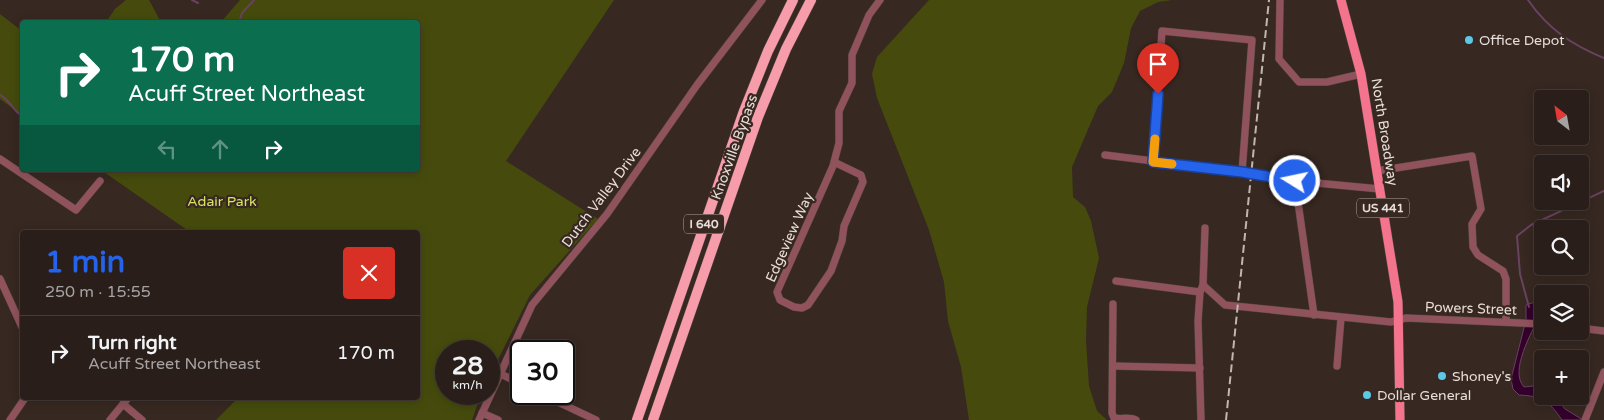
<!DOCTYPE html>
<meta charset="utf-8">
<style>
:root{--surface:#291e19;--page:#312722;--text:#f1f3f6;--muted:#a5a2a2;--line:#453c38;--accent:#2563eb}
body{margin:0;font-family:"Varela Round",sans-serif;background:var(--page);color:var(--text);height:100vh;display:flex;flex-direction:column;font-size:19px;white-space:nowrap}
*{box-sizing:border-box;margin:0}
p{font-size:16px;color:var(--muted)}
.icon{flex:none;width:28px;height:28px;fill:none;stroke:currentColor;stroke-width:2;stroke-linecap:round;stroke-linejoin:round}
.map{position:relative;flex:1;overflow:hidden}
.sheet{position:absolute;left:20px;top:230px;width:400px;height:170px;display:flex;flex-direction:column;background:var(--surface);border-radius:5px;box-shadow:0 2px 12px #0003,0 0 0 1px var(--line)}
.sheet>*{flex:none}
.top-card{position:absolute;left:20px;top:20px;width:400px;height:152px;border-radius:5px;box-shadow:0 2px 12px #0003,0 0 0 1px var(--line);background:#0b6e4f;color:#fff;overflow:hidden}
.needle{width:32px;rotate:329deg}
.fabs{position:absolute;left:1534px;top:90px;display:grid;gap:10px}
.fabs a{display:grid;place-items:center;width:55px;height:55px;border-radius:5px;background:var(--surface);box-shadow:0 2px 12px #0003,0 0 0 1px var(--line);font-size:25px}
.speed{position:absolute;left:435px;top:340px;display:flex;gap:10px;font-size:25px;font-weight:700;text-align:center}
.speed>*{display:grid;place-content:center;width:65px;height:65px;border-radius:50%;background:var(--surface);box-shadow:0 2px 12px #0003,0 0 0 1px var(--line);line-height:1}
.speed small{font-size:12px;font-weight:400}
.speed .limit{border:2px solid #111;border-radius:8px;background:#fff;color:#111}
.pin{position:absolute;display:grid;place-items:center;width:42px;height:42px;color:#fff;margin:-51px -21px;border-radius:50% 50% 50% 0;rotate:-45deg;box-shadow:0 0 5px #0007}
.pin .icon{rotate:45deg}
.me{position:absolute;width:55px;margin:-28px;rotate:280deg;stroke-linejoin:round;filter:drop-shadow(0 0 4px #0008)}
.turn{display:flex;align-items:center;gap:18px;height:105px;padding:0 25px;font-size:22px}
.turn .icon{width:65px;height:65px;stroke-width:2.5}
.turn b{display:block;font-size:35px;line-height:42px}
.lanes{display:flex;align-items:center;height:48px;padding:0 25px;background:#0003;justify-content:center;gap:25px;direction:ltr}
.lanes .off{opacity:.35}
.round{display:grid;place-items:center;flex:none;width:52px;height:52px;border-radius:5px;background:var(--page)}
.head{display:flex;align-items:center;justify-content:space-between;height:85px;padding:0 25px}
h1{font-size:30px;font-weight:700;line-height:38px;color:var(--accent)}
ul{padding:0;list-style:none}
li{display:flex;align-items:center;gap:15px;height:75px;padding:0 25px;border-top:1px solid var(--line)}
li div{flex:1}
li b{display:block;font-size:19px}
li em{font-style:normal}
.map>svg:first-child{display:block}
.green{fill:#464b0d}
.water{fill:#33002c;stroke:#694260}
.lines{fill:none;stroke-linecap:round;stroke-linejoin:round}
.stream{stroke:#694260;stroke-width:2}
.minor-casing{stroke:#53453e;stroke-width:8}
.major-casing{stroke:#53453e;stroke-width:10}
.highway-casing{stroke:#53453e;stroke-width:11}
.minor{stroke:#90535d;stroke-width:7}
.major{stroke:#f3748c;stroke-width:9}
.highway{stroke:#f79caa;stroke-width:10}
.rail{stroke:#c2b6b1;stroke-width:2;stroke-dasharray:8 4;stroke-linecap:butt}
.route-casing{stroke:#184099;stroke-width:12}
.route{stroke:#2563eb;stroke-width:9}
.slow{stroke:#f59e0b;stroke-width:9}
.poi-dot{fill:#5bc8e7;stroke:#372821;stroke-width:2}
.labels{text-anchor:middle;stroke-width:4.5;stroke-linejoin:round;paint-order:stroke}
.shield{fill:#372821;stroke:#b3a7a1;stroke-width:1}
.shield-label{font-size:12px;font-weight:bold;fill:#e8ddd8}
.poi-label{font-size:14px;fill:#e8ddd8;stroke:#372821;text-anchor:start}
.street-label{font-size:14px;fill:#e8ddd8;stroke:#372821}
.park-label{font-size:14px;fill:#d7e563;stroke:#372821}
</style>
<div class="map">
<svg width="1604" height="420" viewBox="0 0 1604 420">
<rect width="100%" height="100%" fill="#372821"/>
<g class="green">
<path d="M126,0H149L161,22H106L115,9Z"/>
<path d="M240,0H614L506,161L598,219L530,295L489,378V351H446V394H481L472,420H216L238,398H418V232H190L101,170H418V22H221Z"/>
<path d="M929,0H1172L1158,2L1140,11L1131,28L1124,63L1112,92L1098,106L1072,167L1073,197L1085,207L1091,221L1099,258L1087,307L1086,341L1089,386L1097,411L1107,420H969L961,367L948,321L944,282L929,230L877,98L872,74L877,57Z"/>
<path d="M0,14L22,31V115L0,99Z"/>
</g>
<path class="water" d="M1535,302L1540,315C1532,332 1509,371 1524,387L1542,385V396H1555L1565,409L1583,420H1562C1549,401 1542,396 1519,395L1513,389L1511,379L1526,320V305Z"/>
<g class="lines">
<g class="stream">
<path d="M192,0L198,3"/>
<path d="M1528,0C1548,29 1572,45 1604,58"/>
<path d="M239,22L242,13L254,0"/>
<path d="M0,95C11,101 12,110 22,116"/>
<path d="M1529,307L1520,274L1517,236L1531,225L1604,191"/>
</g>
<defs>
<g id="minor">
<path d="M1280,0L1279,59L1299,82H1327L1361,74"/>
<path d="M1105,155L1242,172L1295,181L1380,189"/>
<path d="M0,159L76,210L100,181"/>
<path d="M834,162L861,175L863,182L844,226L842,241L831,271L808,305L802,308L794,307L780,300L777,292L833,166L839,143V111L852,83V55L869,15L880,0"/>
<path d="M1153,162L1162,31L1252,40L1242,172"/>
<path d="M1377,171L1472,156L1481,209L1472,224L1473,247L1478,255L1503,271L1506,279V322"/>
<path d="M1295,181L1314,315"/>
<path d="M0,279L22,327"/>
<path d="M1116,281L1200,292"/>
<path d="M1203,285L1225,305L1391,322L1406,318L1542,324"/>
<path d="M1113,304L1112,413L1114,418C1122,420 1129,416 1136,420"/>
<path d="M1580,328L1604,331"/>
<path d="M1113,366L1200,368"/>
<path d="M1337,366L1341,318"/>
<path d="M499,373L521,384"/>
<path d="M541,394L596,420"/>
<path d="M123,404L142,420"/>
<path d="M482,413L498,420"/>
<path d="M10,420L25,398"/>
<path d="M110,420L128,398"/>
<path d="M479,420L532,305L607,214L697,85L762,0"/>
<path d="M1201,420L1198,321L1200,292L1203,285L1205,228"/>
<path d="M1585,420L1604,372"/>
</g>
<path id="major" d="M1341,0L1361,74L1398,302L1400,420"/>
<g id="highway">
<path d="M637,420L744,111L768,51L793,0"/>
<path d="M653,420L758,117L786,49L811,0"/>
</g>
</defs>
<use href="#minor" class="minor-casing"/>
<use href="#major" class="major-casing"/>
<use href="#highway" class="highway-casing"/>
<use href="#minor" class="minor"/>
<use href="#major" class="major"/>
<use href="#highway" class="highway"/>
<path class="rail" d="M1226,420L1269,0"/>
</g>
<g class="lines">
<defs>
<path id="route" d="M1158,94L1153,162L1242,172L1295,181"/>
</defs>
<use href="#route" class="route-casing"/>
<use href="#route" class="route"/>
<path class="slow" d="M1155,139L1153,162L1172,164"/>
</g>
<g class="poi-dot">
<circle cx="1469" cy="40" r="5"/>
<circle cx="1442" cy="376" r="5"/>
<circle cx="1367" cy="395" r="5"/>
</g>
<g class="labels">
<g class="shield">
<rect x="1357" y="198.5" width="52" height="19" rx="4"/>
<rect x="684" y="214.5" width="40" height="19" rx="4"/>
</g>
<g class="shield-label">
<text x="1383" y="212">US 441</text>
<text x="704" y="228">I 640</text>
</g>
<g class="poi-label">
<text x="1479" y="45">Office Depot</text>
<text x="1452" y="381">Shoney's</text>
<text x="1377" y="400">Dollar General</text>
</g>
<g class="street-label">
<text transform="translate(1385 132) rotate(81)" y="5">North Broadway</text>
<text transform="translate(734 147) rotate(-70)" y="5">Knoxville Bypass</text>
<text transform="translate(601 197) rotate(-53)" y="5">Dutch Valley Drive</text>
<text transform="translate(789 237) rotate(-66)" y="5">Edgeview Way</text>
<text transform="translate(1471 308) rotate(2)" y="5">Powers Street</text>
</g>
<g class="park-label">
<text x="222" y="206">Adair Park</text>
</g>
</g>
</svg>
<div class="fabs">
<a><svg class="needle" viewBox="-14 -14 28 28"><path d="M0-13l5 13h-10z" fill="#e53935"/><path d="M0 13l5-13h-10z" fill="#a5a2a2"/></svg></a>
<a><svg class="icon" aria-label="sound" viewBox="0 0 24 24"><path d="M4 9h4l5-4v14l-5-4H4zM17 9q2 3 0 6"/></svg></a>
<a><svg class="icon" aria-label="search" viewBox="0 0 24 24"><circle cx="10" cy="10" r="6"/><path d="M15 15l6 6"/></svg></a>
<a><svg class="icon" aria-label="layers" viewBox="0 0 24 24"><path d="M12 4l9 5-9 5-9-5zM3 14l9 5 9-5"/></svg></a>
<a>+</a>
</div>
<div class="speed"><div>28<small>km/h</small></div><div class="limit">30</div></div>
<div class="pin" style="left:1158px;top:94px;background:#d93025"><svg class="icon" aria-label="arrive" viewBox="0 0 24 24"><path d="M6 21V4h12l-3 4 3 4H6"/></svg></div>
<svg class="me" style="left:1295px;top:181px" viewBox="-20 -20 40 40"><circle r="17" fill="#2563eb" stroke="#fff" stroke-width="3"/><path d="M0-11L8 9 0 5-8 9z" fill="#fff"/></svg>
<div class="top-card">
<div class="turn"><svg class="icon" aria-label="right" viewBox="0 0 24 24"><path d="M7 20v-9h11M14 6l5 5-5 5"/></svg><div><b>170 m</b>Acuff Street Northeast</div></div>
<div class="lanes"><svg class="icon off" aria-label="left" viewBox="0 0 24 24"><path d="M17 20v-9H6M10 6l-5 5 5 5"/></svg><svg class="icon off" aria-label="ahead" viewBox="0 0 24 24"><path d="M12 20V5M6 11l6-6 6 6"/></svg><svg class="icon" aria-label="right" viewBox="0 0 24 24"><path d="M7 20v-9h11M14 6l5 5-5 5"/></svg></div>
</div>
<section class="sheet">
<div class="head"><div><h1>1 min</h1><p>250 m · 15:55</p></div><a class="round" style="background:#d93025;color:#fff"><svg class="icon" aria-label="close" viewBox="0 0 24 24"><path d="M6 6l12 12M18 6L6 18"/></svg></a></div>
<ul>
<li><svg class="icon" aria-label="right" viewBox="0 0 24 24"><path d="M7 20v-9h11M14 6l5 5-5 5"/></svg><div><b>Turn right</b><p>Acuff Street Northeast</p></div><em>170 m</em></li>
</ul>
</section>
</div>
